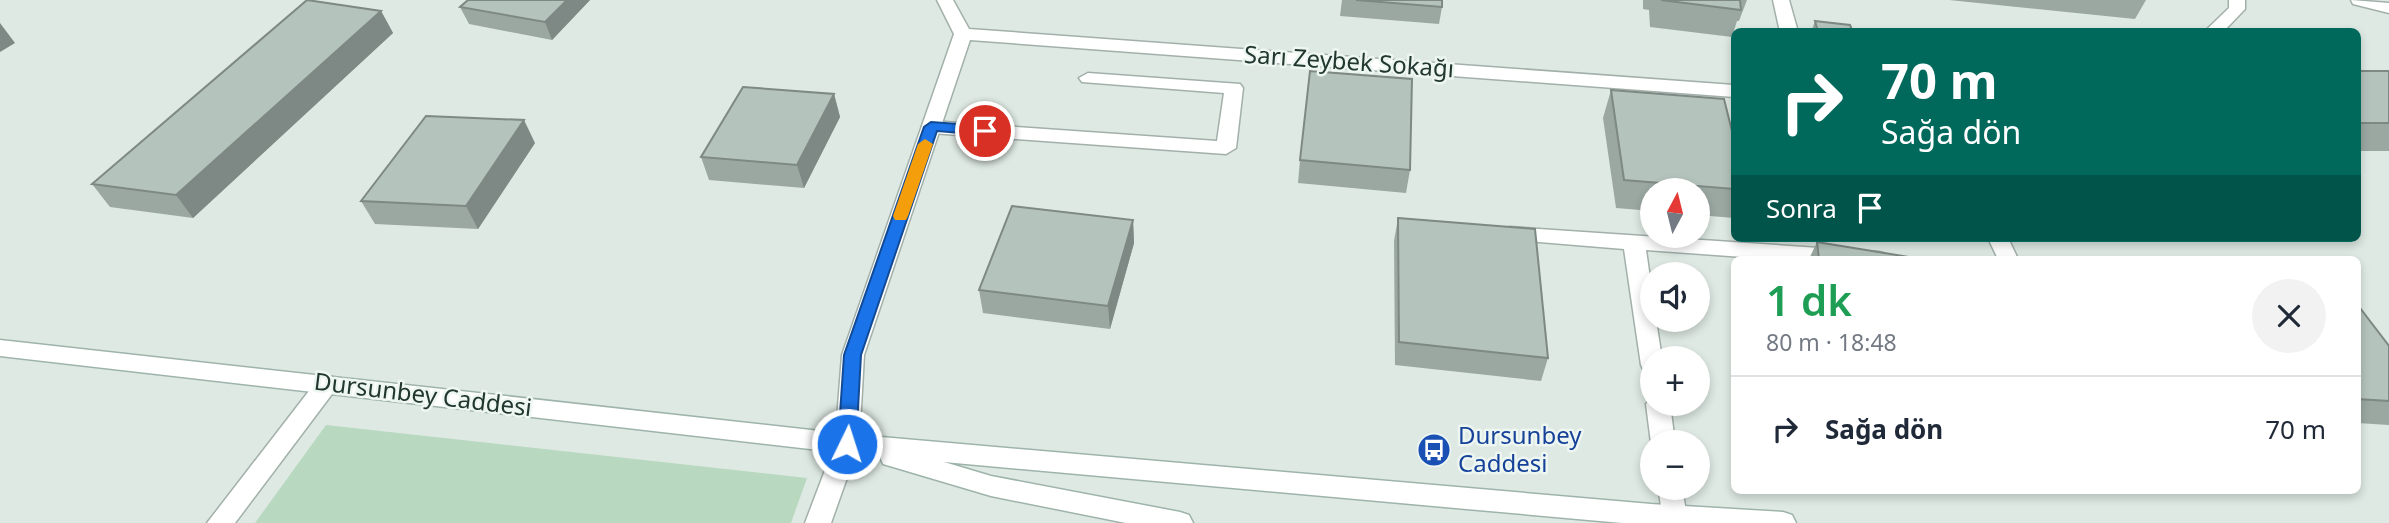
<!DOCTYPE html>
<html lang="tr">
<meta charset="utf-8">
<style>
:root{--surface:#fff;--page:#f2f2f3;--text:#1f2937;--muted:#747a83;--line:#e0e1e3}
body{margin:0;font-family:"Noto Sans",sans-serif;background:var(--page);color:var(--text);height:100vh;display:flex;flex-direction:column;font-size:26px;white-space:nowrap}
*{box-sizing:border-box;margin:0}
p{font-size:23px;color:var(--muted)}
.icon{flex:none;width:38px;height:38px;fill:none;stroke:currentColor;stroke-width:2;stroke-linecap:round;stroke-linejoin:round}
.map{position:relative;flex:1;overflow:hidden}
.drawer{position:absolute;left:1731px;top:256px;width:630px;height:238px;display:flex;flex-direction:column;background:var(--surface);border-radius:10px;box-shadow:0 4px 10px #0003}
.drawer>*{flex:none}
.top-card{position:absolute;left:1731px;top:28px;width:630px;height:214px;border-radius:10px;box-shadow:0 4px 10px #0003;background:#00695c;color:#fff;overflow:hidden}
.needle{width:46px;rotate:7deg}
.fabs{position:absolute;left:1640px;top:178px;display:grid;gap:14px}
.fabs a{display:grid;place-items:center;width:70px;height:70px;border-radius:50%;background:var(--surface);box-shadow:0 4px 10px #0003;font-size:35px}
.pin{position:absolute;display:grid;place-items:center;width:60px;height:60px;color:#fff;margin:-30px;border:4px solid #fff;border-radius:50%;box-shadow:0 2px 7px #0007}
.me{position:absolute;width:77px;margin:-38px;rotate:4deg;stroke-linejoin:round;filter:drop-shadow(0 0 5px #0008)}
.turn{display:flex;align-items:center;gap:24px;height:147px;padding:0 35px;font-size:32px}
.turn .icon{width:91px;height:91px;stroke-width:2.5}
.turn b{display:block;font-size:49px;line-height:60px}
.then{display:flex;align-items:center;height:66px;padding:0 35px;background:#0003;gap:14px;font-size:26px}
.round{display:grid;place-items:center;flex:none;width:74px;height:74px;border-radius:37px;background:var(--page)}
.head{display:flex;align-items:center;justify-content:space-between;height:119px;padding:0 35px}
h1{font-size:42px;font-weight:600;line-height:52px;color:#1e9e55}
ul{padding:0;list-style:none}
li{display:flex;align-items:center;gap:21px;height:105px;padding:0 35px;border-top:2px solid var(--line)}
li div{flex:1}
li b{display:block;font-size:26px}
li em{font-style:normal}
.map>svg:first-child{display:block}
.green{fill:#b8d9bf}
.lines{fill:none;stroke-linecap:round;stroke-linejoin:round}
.service-casing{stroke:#a2b0aa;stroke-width:3}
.minor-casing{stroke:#a2b0aa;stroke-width:3}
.secondary-casing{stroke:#9eb4ab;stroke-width:3}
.service{fill:#fff;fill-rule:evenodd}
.minor{fill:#fff;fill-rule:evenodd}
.secondary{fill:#fff;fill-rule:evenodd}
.wall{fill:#9ba8a2}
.shaded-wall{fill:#7e8884}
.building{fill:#b4c3bc;stroke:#7e8884;stroke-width:2}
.route{fill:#1a73e8;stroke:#114b97;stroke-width:2}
.slow{fill:#f59e0b}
.labels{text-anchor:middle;stroke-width:5;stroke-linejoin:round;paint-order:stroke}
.street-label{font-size:24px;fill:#213730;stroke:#eef6f2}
.transit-label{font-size:24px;fill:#164399;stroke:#eef6f2;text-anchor:start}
</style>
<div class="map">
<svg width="2389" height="523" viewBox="0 0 2389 523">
<rect width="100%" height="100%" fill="#dee9e3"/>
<path class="green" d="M326,425L807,478L791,523H255Z"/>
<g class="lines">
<defs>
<g id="service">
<path d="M1773,0H1789L1798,32H1780Z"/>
<path d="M1088,73L1240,84L1243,88L1236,148L1226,154L931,133L922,127L931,121L1217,141L1224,93L1082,82L1079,78Z"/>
<path d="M1510,227L1879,252L1886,254L1889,259H1771L1646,250L1652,292V320H1656L1662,359H1652V374L1644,371L1641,365L1624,249L1503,239L1500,234L1503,229Z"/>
<path d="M1988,238H2008L2018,259H1998Z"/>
<path d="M1652,397V404H1670L1675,443H1651L1646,404Z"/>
<path d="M1658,488H1682L1687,517L1684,523H1664Z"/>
</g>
<g id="minor">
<path d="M937,0H953L969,29L1734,85V97L970,40L864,355L859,444L831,523H805L835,444L842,355L954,34Z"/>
<path d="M2229,0H2245V9L2223,32H2204L2229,8Z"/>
<path d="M2351,0L2389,3V13L2353,4Z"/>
<path d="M327,375L335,378L338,384L335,390L235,523H207L319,378Z"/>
</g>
<path id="secondary" d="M0,340L847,434L1651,504L1783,512L1792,515L1796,523H1622L944,462L991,476L1180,512L1189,515L1193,523H1126L991,496L883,464L880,457L0,356Z"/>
</defs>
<use href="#service" class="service-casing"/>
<use href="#minor" class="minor-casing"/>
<use href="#secondary" class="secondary-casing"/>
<use href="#service" class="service"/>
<use href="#minor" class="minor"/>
<use href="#secondary" class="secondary"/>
</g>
<g class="wall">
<path d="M590,0L552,40L469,24L460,7Z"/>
<path d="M1342,0H1442V7L1439,24L1340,16Z"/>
<path d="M1643,0H1747L1739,21H1737L1732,37L1650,27L1649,10L1643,9Z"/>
<path d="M1949,0H2146L2135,19Z"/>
<path d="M381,11L393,33L193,218L110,207L92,184Z"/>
<path d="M1815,21L1853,32H1811Z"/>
<rect x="2357" y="71" width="32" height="80"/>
<path d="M1611,90L1734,139V218L1698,215V191H1652V211L1616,208L1603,118Z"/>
<path d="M834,94L840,117L804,188L709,180L701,157Z"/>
<path d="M535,143L478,229L375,224L361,201Z"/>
<path d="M1300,160L1410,170L1406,193L1298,183Z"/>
<path d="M1398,218L1548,358L1541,381L1395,365L1394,241Z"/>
<path d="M1133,220L1134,243L1110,329L983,313L979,290Z"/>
<path d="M1817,242L1915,259H1809Z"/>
<path d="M2357,304L2389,346V425L2357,423Z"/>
</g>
<g class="shaded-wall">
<path d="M567,0H590L552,40L545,22Z"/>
<path d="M381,11L393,33L193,218L176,195Z"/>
<path d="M0,23L15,43L0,52Z"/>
<path d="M834,94L840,117L804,188L797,165Z"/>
<path d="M524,120L535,143L478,229L466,206Z"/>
<path d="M1133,220L1134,243L1110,329L1108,306Z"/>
</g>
<g class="building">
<path d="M307,0L381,11L176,195L92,184Z"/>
<path d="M468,0H567L545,22L460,7Z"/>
<path d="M1356,0H1442V7Z"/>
<path d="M1661,0H1740L1741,10Z"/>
<path d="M1815,21L1850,25L1853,32H1818Z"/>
<path d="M1310,71L1412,79L1410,170L1300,160Z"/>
<rect x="2357" y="71" width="32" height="52"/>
<path d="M743,87L834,94L797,165L701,157Z"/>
<path d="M1611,90L1724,99L1734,139V189L1624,180Z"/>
<path d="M426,116L524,120L466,206L361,201Z"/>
<path d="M1012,206L1133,220L1108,306L979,290Z"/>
<path d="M1398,218L1535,229L1548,358L1399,342Z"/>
<path d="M1817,242L1915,258V259H1819Z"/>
<path d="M2357,304L2389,346V401L2357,399Z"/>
</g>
<path class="route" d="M931,122L985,126L992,131L985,135L937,131L861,355L856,444L847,451L838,444L844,355L924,127Z"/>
<path class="slow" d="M925,139L933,144L908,216L906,220H895L893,216L918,144Z"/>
<defs>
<symbol id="bus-disc" viewBox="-11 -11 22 22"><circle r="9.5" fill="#1a4fb4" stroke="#eef6f2"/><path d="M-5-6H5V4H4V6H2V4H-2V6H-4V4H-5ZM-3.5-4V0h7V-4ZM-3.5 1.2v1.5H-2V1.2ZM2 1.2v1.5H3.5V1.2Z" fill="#fff"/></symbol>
</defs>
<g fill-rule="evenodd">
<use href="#bus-disc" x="1415" y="431" width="38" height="38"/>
</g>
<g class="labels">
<g class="street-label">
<text transform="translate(1349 62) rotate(4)" y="8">Sarı Zeybek Sokağı</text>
<text transform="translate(423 395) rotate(7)" y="8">Dursunbey Caddesi</text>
</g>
<g class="transit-label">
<text x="1458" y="444">Dursunbey<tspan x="1458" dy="28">Caddesi</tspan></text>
</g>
</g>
</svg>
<div class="fabs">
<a><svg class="needle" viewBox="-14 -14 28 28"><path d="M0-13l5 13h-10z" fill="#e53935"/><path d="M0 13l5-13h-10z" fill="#747a83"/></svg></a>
<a><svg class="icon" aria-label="sound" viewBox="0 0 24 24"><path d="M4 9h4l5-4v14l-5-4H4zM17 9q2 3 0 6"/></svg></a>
<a>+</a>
<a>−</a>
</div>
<div class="pin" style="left:985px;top:131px;background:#d93025"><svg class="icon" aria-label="arrive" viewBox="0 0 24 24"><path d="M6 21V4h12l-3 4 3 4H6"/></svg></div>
<svg class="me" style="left:847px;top:444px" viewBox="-20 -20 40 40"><circle r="17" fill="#1a73e8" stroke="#fff" stroke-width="3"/><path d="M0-11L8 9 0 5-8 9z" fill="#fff"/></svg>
<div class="top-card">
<div class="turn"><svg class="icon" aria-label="right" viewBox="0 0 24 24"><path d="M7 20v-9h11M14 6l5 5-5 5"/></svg><div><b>70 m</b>Sağa dön</div></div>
<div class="then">Sonra<svg class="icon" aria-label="arrive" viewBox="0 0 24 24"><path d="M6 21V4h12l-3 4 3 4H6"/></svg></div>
</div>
<section class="drawer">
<div class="head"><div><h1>1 dk</h1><p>80 m · 18:48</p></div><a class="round"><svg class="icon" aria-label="close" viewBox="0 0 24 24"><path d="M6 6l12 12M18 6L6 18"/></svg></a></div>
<ul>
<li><svg class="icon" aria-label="right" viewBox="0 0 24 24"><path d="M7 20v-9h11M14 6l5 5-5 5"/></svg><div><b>Sağa dön</b></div><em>70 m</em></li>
</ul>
</section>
</div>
